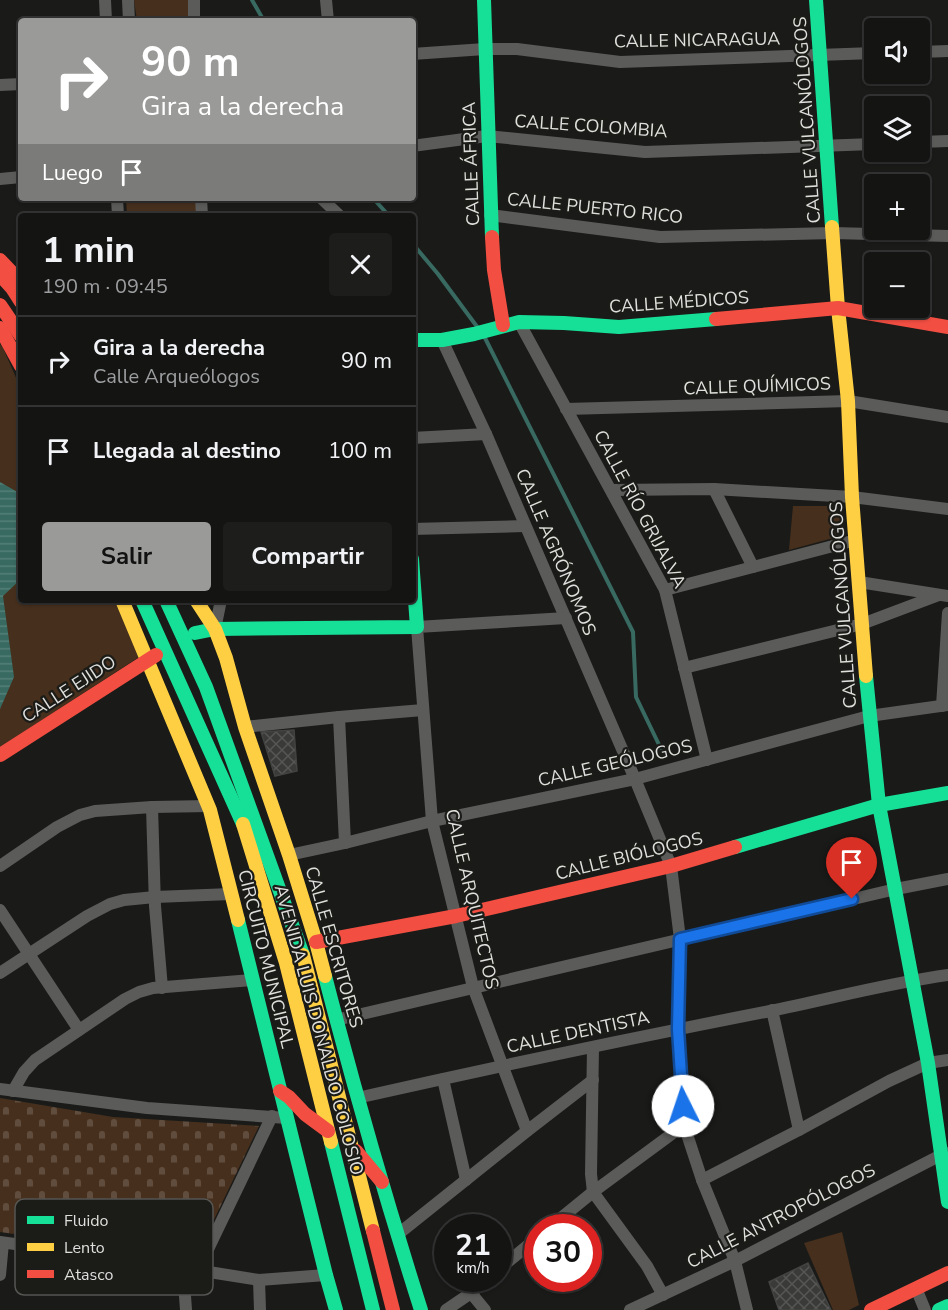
<!DOCTYPE html>
<html lang="es">
<meta charset="utf-8">
<style>
:root{--surface:#141413;--page:#1d1d1c;--text:#f1f3f6;--muted:#9d9ea0;--line:#333;--accent:#9a9a98}
body{margin:0;font-family:"Nunito Sans",sans-serif;background:var(--page);color:var(--text);height:100vh;display:flex;flex-direction:column;font-size:22px;white-space:nowrap}
*{box-sizing:border-box;margin:0}
p{font-size:20px;color:var(--muted)}
.icon{flex:none;width:33px;height:33px;fill:none;stroke:currentColor;stroke-width:2;stroke-linecap:round;stroke-linejoin:round}
.map{position:relative;flex:1;overflow:hidden}
.side{position:absolute;left:18px;top:213px;width:398px;height:390px;display:flex;flex-direction:column;background:var(--surface);border-radius:6px;box-shadow:0 2px 4px #0004,0 0 0 2px var(--line)}
.side>*{flex:none}
.guide{position:absolute;left:18px;top:18px;width:398px;height:183px;border-radius:6px;box-shadow:0 2px 4px #0004,0 0 0 2px var(--line);background:#9a9a98;color:#fff;overflow:hidden}
.tools{position:absolute;left:864px;top:18px;display:grid;gap:12px}
.tools a{display:grid;place-items:center;width:66px;height:66px;border-radius:6px;background:var(--surface);box-shadow:0 2px 4px #0004,0 0 0 2px var(--line);font-size:30px}
.speed{position:absolute;left:434px;top:1214px;display:flex;gap:12px;font-size:30px;font-weight:700;text-align:center}
.speed>*{display:grid;place-content:center;width:78px;height:78px;border-radius:50%;background:var(--surface);box-shadow:0 2px 4px #0004,0 0 0 2px var(--line);line-height:1}
.speed small{font-size:15px;font-weight:400}
.speed .limit{border:9px solid #d22;background:#fff;color:#111}
.pin{position:absolute;display:grid;place-items:center;width:51px;height:51px;color:#fff;margin:-62px -26px;border-radius:50% 50% 50% 0;rotate:-45deg;box-shadow:0 0 6px #0007}
.pin .icon{rotate:45deg}
.me{position:absolute;width:66px;margin:-33px;rotate:356deg;stroke-linejoin:round;filter:drop-shadow(0 0 4px #0008)}
.turn{display:flex;align-items:center;gap:21px;height:126px;padding:0 24px;font-size:27px}
.turn .icon{width:78px;height:78px;stroke-width:2.5}
.turn b{display:block;font-size:42px;line-height:51px}
.then{display:flex;align-items:center;height:57px;padding:0 24px;background:#0003;gap:12px;font-size:22px}
.round{display:grid;place-items:center;flex:none;width:63px;height:63px;border-radius:6px;background:var(--page)}
.headline{display:flex;align-items:center;justify-content:space-between;height:102px;padding:0 24px}
h1{font-size:36px;font-weight:700;line-height:45px}
.action{display:flex;gap:12px;margin-top:auto;padding:12px 24px}
.action a{flex:1;height:69px;border-radius:6px;background:var(--accent);color:#111;font-size:24px;font-weight:700;line-height:69px;text-align:center}
.action a+a{background:var(--page);color:var(--text)}
ul{padding:0;list-style:none}
li{display:flex;align-items:center;gap:18px;height:90px;padding:0 24px;border-top:2px solid var(--line)}
li div{flex:1}
li b{display:block;font-size:22px}
li em{font-style:normal}
.map>svg:first-child{display:block}
.green{fill:#462f1c}
.cemetery{fill:url(#cemetery-stones)}
.water{fill:url(#water-rules)}
.lines{fill:none;stroke-linecap:round;stroke-linejoin:round}
.stream{stroke:#386a61;stroke-width:4}
.building{fill:url(#building-cross-hatch);stroke:#434342;stroke-width:1.5}
.street{stroke:#5b5b5a;stroke-width:12}
.fast{stroke:#16e098;stroke-width:14}
.slow{stroke:#ffcf43;stroke-width:14}
.jam{stroke:#f24e42;stroke-width:14}
.route-casing{stroke:#114b97;stroke-width:15}
.route{stroke:#1a73e8;stroke-width:10}
.labels{text-anchor:middle;stroke-width:4.5;stroke-linejoin:round;paint-order:stroke}
.street-label{font-size:18px;fill:#dfdfdd;stroke:#1b1c18}
.key{fill:#1b1c18;stroke:#565653;stroke-width:1.5}
.key-label{font-size:16px;fill:#dfdfdd}
</style>
<div class="map">
<svg width="948" height="1310" viewBox="0 0 948 1310">
<defs>
<pattern id="cemetery-stones" width="16" height="16" patternUnits="userSpaceOnUse" patternTransform="scale(1.5)"><rect width="16" height="16" fill="#462f1c"/><path d="M2 7V4a2 2 0 0 1 4 0v3zM10 15v-3a2 2 0 0 1 4 0v3z" fill="#604d3d"/></pattern>
<pattern id="water-rules" width="6" height="5" patternUnits="userSpaceOnUse" patternTransform="scale(1.5)"><rect width="6" height="5" fill="#386a61"/><path d="M0 2.5h6" fill="none" stroke="#547f77"/></pattern>
<pattern id="building-cross-hatch" width="8" height="8" patternUnits="userSpaceOnUse" patternTransform="scale(1.5)"><rect width="8" height="8" fill="#3a3a39"/><path d="M0 0l8 8M0 8l8-8" fill="none" stroke="#565655"/></pattern>
</defs>
<rect width="100%" height="100%" fill="#1a1b19"/>
<g class="green">
<path d="M134,0H189L190,21H137Z"/>
<path d="M126,198H198L199,216H127Z"/>
<path d="M0,344L3,348L21,389V600H114L139,657L0,747Z"/>
<path d="M793,506H842L844,535L789,550Z"/>
<path d="M842,1232L859,1305L849,1310H833L804,1243Z"/>
</g>
<path class="cemetery" d="M0,1098L113,1117L259,1126L195,1259L0,1232Z"/>
<path class="water" d="M0,482L21,494V579L3,596L14,677L0,709Z"/>
<g class="lines">
<g class="stream">
<path d="M252,0L264,21"/>
<path d="M373,198L389,216"/>
<path d="M412,243L438,274L478,328"/>
<path d="M484,336L633,632L636,697L663,753"/>
</g>
</g>
<g class="building">
<path d="M294,730L297,771L275,776L261,732Z"/>
<path d="M808,1263L831,1310H779L769,1282Z"/>
</g>
<g class="lines">
<g class="street">
<path d="M105,0L106,21"/>
<path d="M128,0L129,21"/>
<path d="M194,0V21"/>
<path d="M326,0L328,21"/>
<path d="M920,52L948,51"/>
<path d="M412,54L485,49H517L620,62L874,53"/>
<path d="M0,85L21,84"/>
<path d="M920,142L948,141"/>
<path d="M412,146L487,136L645,152L874,144"/>
<path d="M0,179L21,177"/>
<path d="M117,198L118,216"/>
<path d="M201,198L202,216"/>
<path d="M321,198L340,216"/>
<path d="M490,215L660,237L833,233L948,236"/>
<path d="M519,322L665,590L707,760"/>
<path d="M442,340L486,434L635,779L671,866L680,939L678,1028L684,1125L702,1180L735,1261L747,1310"/>
<path d="M566,409L848,401L948,417"/>
<path d="M412,438L486,434"/>
<path d="M714,489L753,567"/>
<path d="M611,490L714,489L852,497L948,509"/>
<path d="M412,529L525,526"/>
<path d="M859,582L948,596"/>
<path d="M665,590L856,540"/>
<path d="M215,629L221,600"/>
<path d="M684,668L862,624L939,595"/>
<path d="M942,706L948,613"/>
<path d="M339,717L345,843"/>
<path d="M245,727L339,717L423,710"/>
<path d="M152,807L155,906L162,988"/>
<path d="M289,855L345,843L432,821L635,779L869,716L948,705"/>
<path d="M0,866L57,827L80,815L95,811L152,807L209,806"/>
<path d="M0,910L79,1030"/>
<path d="M0,973L87,916L110,904L124,900L155,897L231,894"/>
<path d="M772,1010L799,1130"/>
<path d="M336,1020L896,889L948,879"/>
<path d="M593,1048L591,1174L593,1192L647,1266L663,1295"/>
<path d="M443,1079L466,1180"/>
<path d="M0,1089L147,1108L287,1118"/>
<path d="M13,1091L24,1072L35,1060L125,999L139,992L153,988L252,980"/>
<path d="M357,1098C494,1067 632,1038 770,1011C830,999 888,983 948,975"/>
<path d="M527,1131L473,987L432,821L417,627L566,618"/>
<path d="M702,1180L799,1130L889,1081L928,1063L948,1060"/>
<path d="M550,1227L593,1192L684,1125"/>
<path d="M397,1235L527,1131L593,1080"/>
<path d="M0,1242L165,1265L259,1280L326,1275"/>
<path d="M183,1268L186,1310"/>
<path d="M198,1270L272,1116"/>
<path d="M498,1270L537,1238"/>
<path d="M0,1275L3,1243"/>
<path d="M259,1280L260,1310"/>
<path d="M916,1288L925,1310"/>
<path d="M471,1293L485,1310"/>
<path d="M446,1310L471,1293L489,1278"/>
<path d="M630,1310L735,1261L941,1155L948,1153"/>
</g>
<g class="fast">
<path d="M484,0L492,237"/>
<path d="M816,0L832,227"/>
<path d="M412,340H442L474,334L519,322L564,323L619,327L716,319"/>
<path d="M142,600L243,824"/>
<path d="M166,600L206,687L303,955"/>
<path d="M195,633L215,629L417,627L412,559"/>
<path d="M866,676L879,805L928,1063L948,1202"/>
<path d="M735,847L879,805L948,793"/>
<path d="M238,920L326,1275L336,1310"/>
<path d="M325,976C354,1088 386,1200 421,1310"/>
<path d="M331,1142L373,1310"/>
<path d="M939,1310L948,1306"/>
</g>
<g class="slow">
<path d="M832,227L838,308L848,401L852,497L866,676"/>
<path d="M122,600L210,810L238,920"/>
<path d="M196,600L215,629L226,658L245,727L289,855L316,942L325,976"/>
<path d="M243,824L286,963L331,1142"/>
<path d="M303,955L373,1231"/>
</g>
<g class="jam">
<path d="M492,237L494,270L503,325"/>
<path d="M0,260L21,282"/>
<path d="M0,275L12,288L21,302"/>
<path d="M0,305L21,336"/>
<path d="M716,319L838,308L948,327"/>
<path d="M0,328L21,366"/>
<path d="M0,755L156,655"/>
<path d="M316,942L456,916L671,866L735,847"/>
<path d="M280,1091L289,1097L305,1114L328,1131"/>
<path d="M356,1151L382,1182"/>
<path d="M373,1231L393,1310"/>
<path d="M871,1310L948,1273"/>
</g>
</g>
<g class="lines">
<defs>
<path id="route" d="M683,1106L678,1029L680,939L852,899"/>
</defs>
<use href="#route" class="route-casing"/>
<use href="#route" class="route"/>
</g>
<g class="labels">
<g class="street-label">
<text transform="translate(697 40) rotate(-1)" y="6">CALLE NICARAGUA</text>
<text transform="translate(807 120) rotate(-94)" y="6">CALLE VULCANÓLOGOS</text>
<text transform="translate(591 126) rotate(4)" y="6">CALLE COLOMBIA</text>
<text transform="translate(471 164) rotate(-92)" y="6">CALLE ÁFRICA</text>
<text transform="translate(595 208) rotate(6)" y="6">CALLE PUERTO RICO</text>
<text transform="translate(679 302) rotate(-4)" y="6">CALLE MÉDICOS</text>
<text transform="translate(757 386) rotate(-2)" y="6">CALLE QUÍMICOS</text>
<text transform="translate(640 509) rotate(62)" y="6">CALLE RÍO GRIJALVA</text>
<text transform="translate(556 552) rotate(67)" y="6">CALLE AGRÓNOMOS</text>
<text transform="translate(843 605) rotate(-94)" y="6">CALLE VULCANÓLOGOS</text>
<text transform="translate(69 689) rotate(-33)" y="6">CALLE EJIDO</text>
<text transform="translate(615 763) rotate(-13)" y="6">CALLE GEÓLOGOS</text>
<text transform="translate(629 856) rotate(-14)" y="6">CALLE BIÓLOGOS</text>
<text transform="translate(472 899) rotate(77)" y="6">CALLE ARQUITECTOS</text>
<text transform="translate(334 947) rotate(74)" y="6">CALLE ESCRITORES</text>
<text transform="translate(266 959) rotate(76)" y="6">CIRCUITO MUNICIPAL</text>
<text transform="translate(319 1030) rotate(75)" y="6">AVENIDA LUIS DONALDO COLOSIO</text>
<text transform="translate(578 1032) rotate(-12)" y="6">CALLE DENTISTA</text>
<text transform="translate(781 1216) rotate(-27)" y="6">CALLE ANTROPÓLOGOS</text>
</g>
</g>
<rect x="15" y="1199" width="198" height="96" rx="9" class="key"/>
<rect x="27" y="1216" width="27" height="8" fill="#16e098"/>
<rect x="27" y="1243" width="27" height="8" fill="#ffcf43"/>
<rect x="27" y="1270" width="27" height="8" fill="#f24e42"/>
<g class="key-label">
<text x="64" y="1226">Fluido</text>
<text x="64" y="1253">Lento</text>
<text x="64" y="1280">Atasco</text>
</g>
</svg>
<div class="tools">
<a><svg class="icon" aria-label="sound" viewBox="0 0 24 24"><path d="M4 9h4l5-4v14l-5-4H4zM17 9q2 3 0 6"/></svg></a>
<a><svg class="icon" aria-label="layers" viewBox="0 0 24 24"><path d="M12 4l9 5-9 5-9-5zM3 14l9 5 9-5"/></svg></a>
<a>+</a>
<a>−</a>
</div>
<div class="speed"><div>21<small>km/h</small></div><div class="limit">30</div></div>
<div class="pin" style="left:852px;top:899px;background:#d93025"><svg class="icon" aria-label="arrive" viewBox="0 0 24 24"><path d="M6 21V4h12l-3 4 3 4H6"/></svg></div>
<svg class="me" style="left:683px;top:1106px" viewBox="-20 -20 40 40"><circle r="19" fill="#fff"/><path d="M0-13L10 11 0 6-10 11z" fill="#1a73e8"/></svg>
<div class="guide">
<div class="turn"><svg class="icon" aria-label="right" viewBox="0 0 24 24"><path d="M7 20v-9h11M14 6l5 5-5 5"/></svg><div><b>90 m</b>Gira a la derecha</div></div>
<div class="then">Luego<svg class="icon" aria-label="arrive" viewBox="0 0 24 24"><path d="M6 21V4h12l-3 4 3 4H6"/></svg></div>
</div>
<section class="side">
<div class="headline"><div><h1>1 min</h1><p>190 m · 09:45</p></div><a class="round"><svg class="icon" aria-label="close" viewBox="0 0 24 24"><path d="M6 6l12 12M18 6L6 18"/></svg></a></div>
<ul>
<li><svg class="icon" aria-label="right" viewBox="0 0 24 24"><path d="M7 20v-9h11M14 6l5 5-5 5"/></svg><div><b>Gira a la derecha</b><p>Calle Arqueólogos</p></div><em>90 m</em></li>
<li><svg class="icon" aria-label="arrive" viewBox="0 0 24 24"><path d="M6 21V4h12l-3 4 3 4H6"/></svg><div><b>Llegada al destino</b></div><em>100 m</em></li>
</ul>
<div class="action"><a>Salir</a><a>Compartir</a></div>
</section>
</div>
